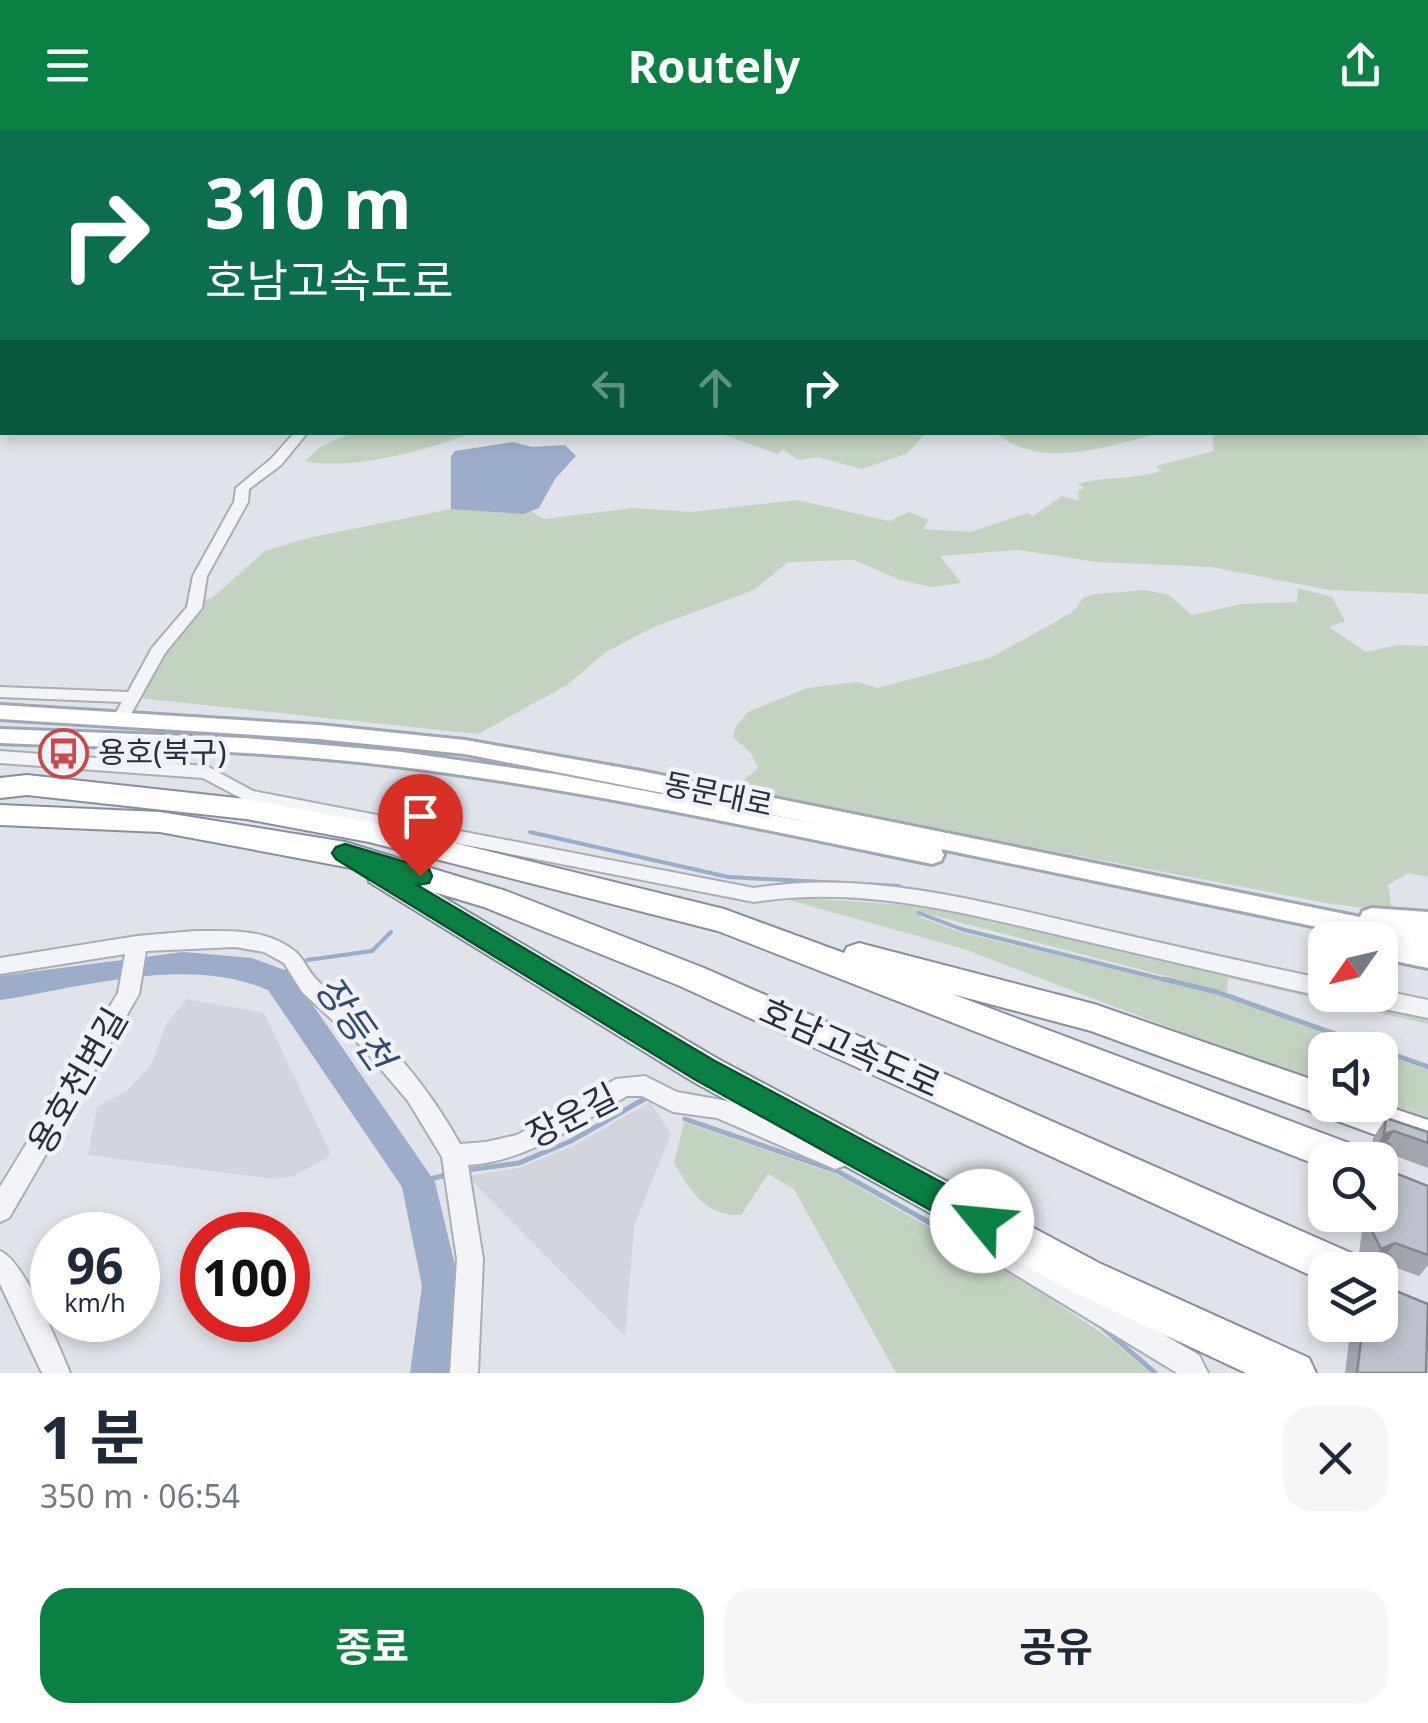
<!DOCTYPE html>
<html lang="ko">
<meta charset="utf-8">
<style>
:root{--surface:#fff;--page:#f6f6f7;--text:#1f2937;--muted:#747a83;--accent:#0b8043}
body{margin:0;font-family:"Noto Sans","Noto Sans KR",sans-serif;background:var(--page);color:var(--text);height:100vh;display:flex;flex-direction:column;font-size:38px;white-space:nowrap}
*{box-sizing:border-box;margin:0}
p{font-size:32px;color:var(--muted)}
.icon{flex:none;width:55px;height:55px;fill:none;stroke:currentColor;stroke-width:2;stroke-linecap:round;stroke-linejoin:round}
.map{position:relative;height:1243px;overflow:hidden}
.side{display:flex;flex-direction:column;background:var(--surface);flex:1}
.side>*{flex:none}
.guide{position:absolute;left:0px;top:0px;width:1430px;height:305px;box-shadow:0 5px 15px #0003;background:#0b6e4f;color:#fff;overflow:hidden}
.needle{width:65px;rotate:236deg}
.controls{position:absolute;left:1308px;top:792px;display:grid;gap:20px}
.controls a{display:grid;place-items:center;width:90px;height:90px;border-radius:20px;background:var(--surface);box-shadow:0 5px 15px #0003;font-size:50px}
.speed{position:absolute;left:30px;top:1082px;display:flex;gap:20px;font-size:50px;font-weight:700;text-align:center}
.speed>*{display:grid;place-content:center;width:130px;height:130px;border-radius:50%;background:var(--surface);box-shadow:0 5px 15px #0003;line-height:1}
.speed small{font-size:25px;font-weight:400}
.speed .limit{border:15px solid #d22;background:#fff;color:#111}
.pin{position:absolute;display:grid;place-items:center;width:85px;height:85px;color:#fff;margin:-102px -42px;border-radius:50% 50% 50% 0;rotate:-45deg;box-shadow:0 0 10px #0007}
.pin .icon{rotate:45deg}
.me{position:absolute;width:110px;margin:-55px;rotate:298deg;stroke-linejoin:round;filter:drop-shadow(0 0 8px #0008)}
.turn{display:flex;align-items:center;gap:35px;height:210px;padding:0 40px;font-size:45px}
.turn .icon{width:130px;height:130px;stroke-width:2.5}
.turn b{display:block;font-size:70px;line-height:85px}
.lanes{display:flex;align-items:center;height:95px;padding:0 40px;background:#0003;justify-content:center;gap:50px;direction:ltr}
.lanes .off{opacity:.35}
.round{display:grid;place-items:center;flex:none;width:105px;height:105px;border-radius:30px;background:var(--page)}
.headline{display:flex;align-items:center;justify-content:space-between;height:170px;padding:0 40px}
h1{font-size:60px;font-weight:700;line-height:75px}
.action{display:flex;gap:20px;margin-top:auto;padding:20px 40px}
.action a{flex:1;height:115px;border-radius:30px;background:var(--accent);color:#fff;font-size:40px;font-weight:700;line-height:115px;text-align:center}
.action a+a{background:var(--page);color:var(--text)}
header{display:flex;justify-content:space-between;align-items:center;height:130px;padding:0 40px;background:var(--accent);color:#fff;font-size:45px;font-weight:700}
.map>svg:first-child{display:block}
.built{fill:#d2d5de}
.green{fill:#c4d3c1}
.water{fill:#9badc9}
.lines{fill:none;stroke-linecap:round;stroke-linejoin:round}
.stream-far1{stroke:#9badc9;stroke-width:4}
.stream{stroke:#9badc9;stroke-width:5}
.river{fill:#9badc9;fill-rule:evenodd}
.minor-casing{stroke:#a9adb6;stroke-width:4}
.major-casing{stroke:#9fa6b4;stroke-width:6}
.highway-casing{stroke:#878f9f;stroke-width:4}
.minor{fill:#f2f4f7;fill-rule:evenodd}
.major{fill:#fff;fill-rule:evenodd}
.highway{fill:#fff;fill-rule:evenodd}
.wall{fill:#a3a6af}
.shaded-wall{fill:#84878e}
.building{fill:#bdc1cb;stroke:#84878e;stroke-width:2.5}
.route{fill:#0b8043;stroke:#07532c;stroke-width:2.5}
.labels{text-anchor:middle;stroke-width:9;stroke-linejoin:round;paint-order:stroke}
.poi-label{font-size:30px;fill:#292f40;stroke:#eff2f6;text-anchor:start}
.street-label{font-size:30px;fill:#292f40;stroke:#eff2f6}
.near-street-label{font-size:35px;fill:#292f40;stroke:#eff2f6}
.near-water-label{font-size:38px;font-style:italic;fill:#334a73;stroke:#eff2f6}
</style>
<header><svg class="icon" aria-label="menu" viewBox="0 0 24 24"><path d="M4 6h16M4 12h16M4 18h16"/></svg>Routely<svg class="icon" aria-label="share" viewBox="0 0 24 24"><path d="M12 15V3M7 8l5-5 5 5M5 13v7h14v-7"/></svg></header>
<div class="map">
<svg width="1428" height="1243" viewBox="0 0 1428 1243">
<rect width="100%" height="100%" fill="#e0e3e9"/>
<g class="built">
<path d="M187,869L264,883L330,1022L328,1027L294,1046L274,1049L88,1025L97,977L128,960L152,934L166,894Z"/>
<path d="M650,972L671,1004L634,1096L625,1206L467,1046L519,1038L575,1015Z"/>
</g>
<g class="green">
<path d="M0,0H424L2,2L0,147Z"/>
<path d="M673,0H1030L1034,2H689Z"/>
<path d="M1086,0H1428V464L1329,460L1212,437L1097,432L1018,420L940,426L961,453L932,457L900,450L854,430L788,432L754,460L654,497L606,522L567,555L478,604L139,568L149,543L198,472L212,468L265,421L308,408L451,379L530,381L544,389L633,378L692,382L797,370L889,391L909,382L929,390L923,399L971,402L1028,383L1033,386L1062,366L1079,371L1078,361L1084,357L1077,354C1106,346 1133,350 1161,341L1156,336L1214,321L1212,303L1428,302V2Z"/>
<path d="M351,303V302L472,303C426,320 354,341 305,331L320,317Z"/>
<path d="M719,303H926L906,324L862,339L818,327L799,330L783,320L777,324Z"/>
<path d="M996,303H1160C1108,316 1043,341 996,303Z"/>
<path d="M1298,458L1332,467L1345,491L1329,497L1366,522L1398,515L1428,516V747L1408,743L1388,755L1392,781L1332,774L732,660L758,638L751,623L733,607L736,596L748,582L807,558L857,552L878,558L992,527L1073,482L1083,468L1095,464L1146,460L1169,465L1192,485L1242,474L1297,472Z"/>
<path d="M793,767L946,778L1325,865H1342L1428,884V894L1228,848L1227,862L920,782V787L960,802L1217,864L1373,920H1325V957L964,819L789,770Z"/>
<path d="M1380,923L1428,940V996L1380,975Z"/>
<path d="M684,992L838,1045L1041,1162L1113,1211L1150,1243H896L794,1059L768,1044L741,1085C704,1086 691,1061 674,1033Z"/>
</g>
<path class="water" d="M513,312L532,317L565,315L576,326L555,349L539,378L523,384L451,379V326L455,321Z"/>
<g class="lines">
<g class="stream-far1">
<path d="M530,702L728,747L899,756"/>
<path d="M919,783L961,799L1174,852"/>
<path d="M307,830L372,821L391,802"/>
<path d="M279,851L289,838"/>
</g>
<g class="stream">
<path d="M1164,849L1217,862L1428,937"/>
<path d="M685,989L839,1042L984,1123"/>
<path d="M467,1040L519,1033L571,1011L646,968"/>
<path d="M418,1052L446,1045"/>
<path d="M1102,1197L1155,1243"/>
</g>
<path class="river" d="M183,822L252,828L290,842L435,1052L460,1156L450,1243H410L422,1156L402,1057L268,860C187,825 84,857 0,870V846Z"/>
<defs>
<g id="minor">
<path d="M1050,0H1058L1059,2H1052Z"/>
<rect x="0" y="249" width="2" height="6"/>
<path d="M295,302H308L281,335L249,359L248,372L207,446L202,478L165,523L126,593H114L112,589L122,572L0,567V557L128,562L152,518L187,477L193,446L234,372L236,358L271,329Z"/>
<path d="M0,621L207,636L253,661L754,758C863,740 972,769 1079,794C1161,813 1243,832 1325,849V865H1330L1325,867L1293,860C1216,842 1139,824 1063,806C961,782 858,755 754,772L248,672L203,648L0,633Z"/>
<path d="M195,801C222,801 253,799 278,811C308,825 300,834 320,853C333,865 348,876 361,888C401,925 434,967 460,1014L486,1012L517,1005L616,949L645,946L677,962L727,971L844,1020L847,1028L844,1036L835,1039L717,988L673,982L642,966H627C576,995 528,1031 468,1035L483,1129L478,1243H450L457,1129L442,1027L408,971L362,917L302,862L284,833L264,822L235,817L146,821L139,864L9,1088L0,1092V1057L118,863L125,824L0,844V828L137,806Z"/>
<path d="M1380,860L1428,870V888L1360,874L1352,871L1349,865H1380Z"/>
<path d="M992,1104L1199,1225L1208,1243H1177L983,1125L979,1116L983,1107Z"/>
<path d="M0,1121C24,1130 59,1216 70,1243H42L0,1154Z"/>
</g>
<path id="major" d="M0,575L319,595L465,610L641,641L1360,787L1363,781L1372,778L1428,782V838L1380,828V810L941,719L944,725L941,731L932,734C756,698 580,659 402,637C268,620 134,618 0,613V599L245,608L402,622L555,644L819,694L465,624L319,609L0,589Z"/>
<g id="highway">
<path d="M27,645L246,669L369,692L724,779L844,823L847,817L859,813L1094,874L1325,954V975L1380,974L1428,990V1024L1091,901L952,864L1362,1018L1368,1030H1325V1038L718,801L369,712L246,689L27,665L0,668V648Z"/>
<path d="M0,675L160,682L345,712L506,761L704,838L1358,1126L1364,1140H1325V1152L680,856L484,777L434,762L718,929L1099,1133L1309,1228L1316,1243H1246L1071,1161L692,951L369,752L367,741L160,702L0,695Z"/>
</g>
</defs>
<use href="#minor" class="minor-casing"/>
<use href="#major" class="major-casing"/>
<use href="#highway" class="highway-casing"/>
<use href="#minor" class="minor"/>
<use href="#major" class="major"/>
<use href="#highway" class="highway"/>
</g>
<path class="wall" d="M1386,988L1428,1002V1038L1390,1024V1041L1428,1056V1135L1419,1146L1391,1136V1159L1426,1243H1345L1351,1195H1380V1140H1360L1365,1133L1359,1123L1364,1085H1380V1030H1372L1377,1022L1371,1024L1373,1008Z"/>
<g class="shaded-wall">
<path d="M1394,1001L1382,1020L1383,1014L1377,1022L1371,1024L1384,1004Z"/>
<path d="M1395,1113L1381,1132L1369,1135L1381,1119Z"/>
</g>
<g class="building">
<path d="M1386,988L1428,1002V1013L1394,1001L1384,1004Z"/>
<path d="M1383,1014H1389L1390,1041L1428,1056V1125L1395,1113L1381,1119L1373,1103L1375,1085H1380V1040Z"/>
<path d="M1371,1125H1390L1391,1159L1428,1174L1426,1243H1357L1363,1195H1380V1140H1369Z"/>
</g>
<path class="route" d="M345,714L429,739L432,746L429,753L417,755L715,931L993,1080L998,1091L993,1102L982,1106L970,1102L694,949L336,729L332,723L336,717Z"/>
<defs>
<symbol id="bus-ring" viewBox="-11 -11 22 22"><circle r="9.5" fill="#eff2f6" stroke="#cd464e" stroke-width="1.5"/><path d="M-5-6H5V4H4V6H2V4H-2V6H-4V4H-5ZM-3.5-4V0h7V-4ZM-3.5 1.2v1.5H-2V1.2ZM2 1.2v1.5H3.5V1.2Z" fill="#cd464e"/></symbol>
</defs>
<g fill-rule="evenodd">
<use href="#bus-ring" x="36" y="596" width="55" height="55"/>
</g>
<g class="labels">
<g class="poi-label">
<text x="98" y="633">용호(북구)</text>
</g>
<g class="street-label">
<text transform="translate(718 665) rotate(12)" y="10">동문대로</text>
</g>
<g class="near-street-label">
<text transform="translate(850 918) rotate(24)" y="12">호남고속도로</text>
<text transform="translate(78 951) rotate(-60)" y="12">용호천변길</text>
<text transform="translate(572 986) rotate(-27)" y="12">장운길</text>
</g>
<g class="near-water-label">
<text transform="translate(354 893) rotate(55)" y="13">장등천</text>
</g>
</g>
</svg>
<div class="controls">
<a><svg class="needle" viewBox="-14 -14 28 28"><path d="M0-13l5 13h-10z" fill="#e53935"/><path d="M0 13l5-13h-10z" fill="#747a83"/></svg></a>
<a><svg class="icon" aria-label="sound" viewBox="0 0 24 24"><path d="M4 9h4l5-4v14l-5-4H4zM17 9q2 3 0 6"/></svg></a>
<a><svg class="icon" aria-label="search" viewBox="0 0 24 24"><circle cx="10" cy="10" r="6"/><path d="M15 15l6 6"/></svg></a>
<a><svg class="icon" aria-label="layers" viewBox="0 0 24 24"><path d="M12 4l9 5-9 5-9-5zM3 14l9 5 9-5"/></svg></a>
</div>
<div class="speed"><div>96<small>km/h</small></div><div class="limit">100</div></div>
<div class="pin" style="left:420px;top:746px;background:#d93025"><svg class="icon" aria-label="arrive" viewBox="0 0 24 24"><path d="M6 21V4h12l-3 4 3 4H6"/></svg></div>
<svg class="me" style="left:982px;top:1091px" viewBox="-20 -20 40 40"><circle r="19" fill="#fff"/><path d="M0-13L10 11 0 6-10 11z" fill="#0b8043"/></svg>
<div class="guide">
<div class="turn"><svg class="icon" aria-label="right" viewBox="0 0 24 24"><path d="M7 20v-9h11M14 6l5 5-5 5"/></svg><div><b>310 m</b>호남고속도로</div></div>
<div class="lanes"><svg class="icon off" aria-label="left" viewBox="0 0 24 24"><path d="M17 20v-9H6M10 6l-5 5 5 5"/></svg><svg class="icon off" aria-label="ahead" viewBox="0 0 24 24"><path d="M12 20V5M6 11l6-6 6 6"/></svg><svg class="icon" aria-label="right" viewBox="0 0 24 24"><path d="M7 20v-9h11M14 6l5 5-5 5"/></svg></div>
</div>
</div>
<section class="side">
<div class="headline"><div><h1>1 분</h1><p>350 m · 06:54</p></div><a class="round"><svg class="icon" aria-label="close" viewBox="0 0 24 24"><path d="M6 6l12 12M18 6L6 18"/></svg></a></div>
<div class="action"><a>종료</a><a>공유</a></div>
</section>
